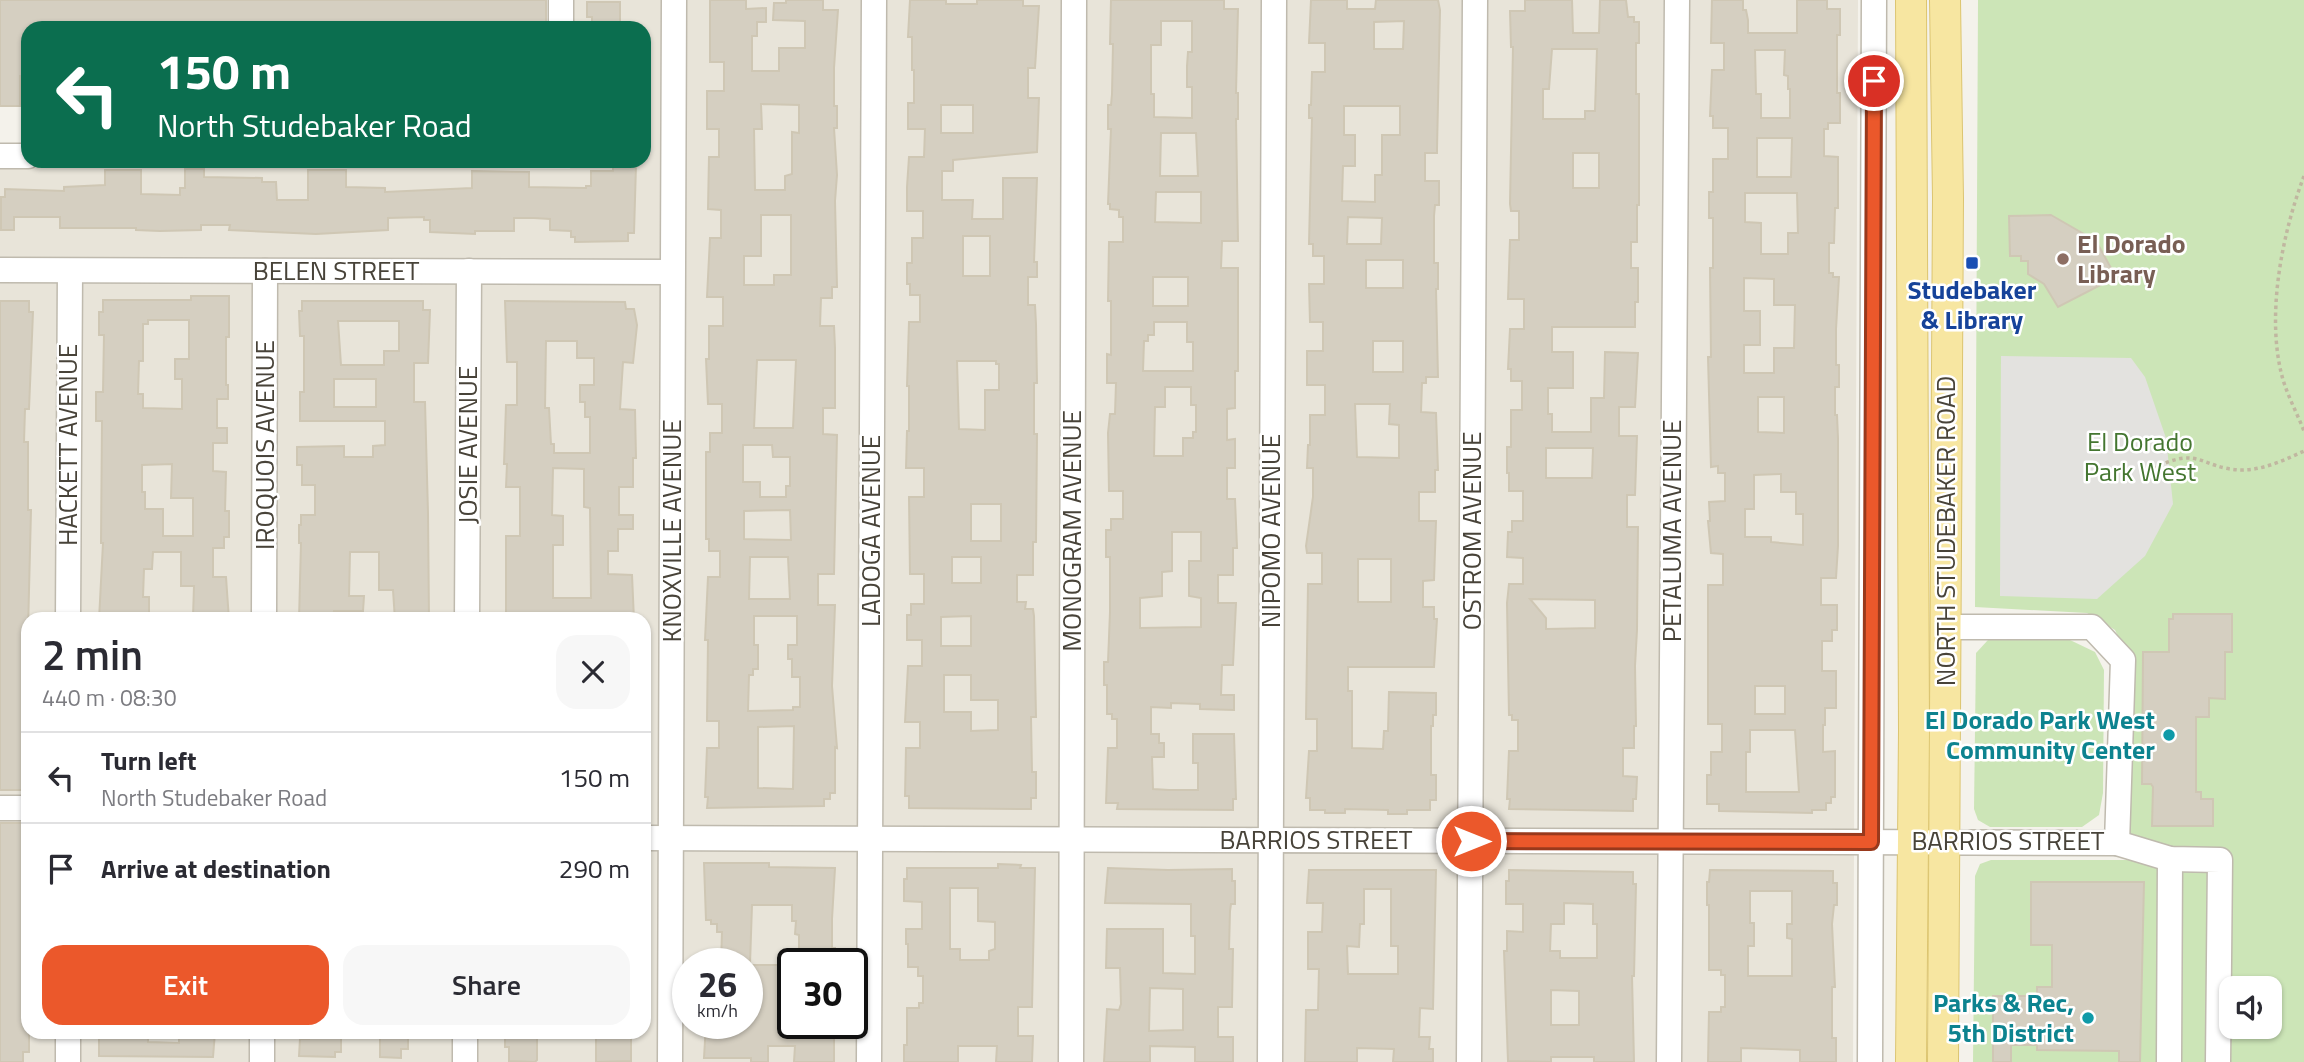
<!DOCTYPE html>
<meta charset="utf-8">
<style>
:root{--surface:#fff;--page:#f7f7f7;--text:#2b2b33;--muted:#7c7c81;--line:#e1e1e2;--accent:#eb582b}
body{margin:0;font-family:"Titillium Web",sans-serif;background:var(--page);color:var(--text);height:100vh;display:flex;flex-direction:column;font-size:26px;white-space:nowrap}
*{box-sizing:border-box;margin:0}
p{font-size:23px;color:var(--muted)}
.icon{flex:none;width:38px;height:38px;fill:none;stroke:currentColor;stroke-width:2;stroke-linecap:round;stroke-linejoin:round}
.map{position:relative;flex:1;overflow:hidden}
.panel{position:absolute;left:21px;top:612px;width:630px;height:427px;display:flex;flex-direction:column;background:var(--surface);border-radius:21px;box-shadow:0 2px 5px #0004}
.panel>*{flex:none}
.top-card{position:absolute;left:21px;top:21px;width:630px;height:147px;border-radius:21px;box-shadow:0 2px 5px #0004;background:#0b6e4f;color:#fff;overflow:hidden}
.fabs{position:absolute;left:2219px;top:976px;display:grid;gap:14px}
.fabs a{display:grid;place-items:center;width:63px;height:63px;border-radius:14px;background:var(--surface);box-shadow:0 2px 5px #0004;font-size:35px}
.speed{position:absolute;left:672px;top:948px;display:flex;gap:14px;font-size:35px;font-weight:700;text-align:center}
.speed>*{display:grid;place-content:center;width:91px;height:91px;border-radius:50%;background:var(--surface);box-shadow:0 2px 5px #0004;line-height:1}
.speed small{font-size:18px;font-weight:400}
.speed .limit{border:4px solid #111;border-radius:10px;background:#fff;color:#111}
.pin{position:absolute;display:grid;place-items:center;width:60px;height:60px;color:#fff;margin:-30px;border:4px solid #fff;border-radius:50%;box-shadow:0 2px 7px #0007}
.me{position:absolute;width:77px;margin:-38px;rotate:90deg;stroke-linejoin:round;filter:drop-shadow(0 0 5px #0008)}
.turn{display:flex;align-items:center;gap:24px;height:147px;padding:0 21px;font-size:32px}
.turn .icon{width:91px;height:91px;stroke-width:2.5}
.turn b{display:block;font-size:49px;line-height:60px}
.round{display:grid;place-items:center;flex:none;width:74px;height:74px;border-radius:21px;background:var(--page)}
.head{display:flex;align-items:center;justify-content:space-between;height:119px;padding:0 21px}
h1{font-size:42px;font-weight:600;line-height:52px}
.primary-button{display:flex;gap:14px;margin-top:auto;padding:14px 21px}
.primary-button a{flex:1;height:80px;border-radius:21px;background:var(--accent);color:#fff;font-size:28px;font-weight:600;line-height:80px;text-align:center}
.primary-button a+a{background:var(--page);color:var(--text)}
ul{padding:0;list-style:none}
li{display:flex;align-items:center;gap:21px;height:91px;padding:0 21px;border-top:2px solid var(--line)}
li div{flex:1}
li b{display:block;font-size:26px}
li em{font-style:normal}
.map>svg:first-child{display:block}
.residential{fill:#e8e4d9;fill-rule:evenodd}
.green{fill:#cce5b7;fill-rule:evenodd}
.parking{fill:#e3e2df}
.building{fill:#d5cfc1;stroke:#cfc7b4;stroke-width:2;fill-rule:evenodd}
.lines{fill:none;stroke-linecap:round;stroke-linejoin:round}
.minor-casing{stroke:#bfbaae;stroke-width:27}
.major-casing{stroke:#dcc571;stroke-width:32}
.path{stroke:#c0b7a0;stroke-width:3.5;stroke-dasharray:3.5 3.5;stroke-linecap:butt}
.minor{stroke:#fff;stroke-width:24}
.major{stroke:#f7e6a1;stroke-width:30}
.route-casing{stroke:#99391c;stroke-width:18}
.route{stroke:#eb582b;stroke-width:12}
.education-dot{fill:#8d6e63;stroke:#fff;stroke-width:2.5}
.transit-dot{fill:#1a4fb4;stroke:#fff;stroke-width:2.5}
.culture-dot{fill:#0f9aa8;stroke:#fff;stroke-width:2.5}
.labels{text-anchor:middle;stroke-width:5;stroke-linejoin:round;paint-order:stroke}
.education-label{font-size:26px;font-weight:bold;fill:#785e54;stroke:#fff;text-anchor:start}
.street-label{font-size:26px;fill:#484339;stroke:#fff}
.transit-label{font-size:26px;font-weight:bold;fill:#164399;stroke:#fff}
.park-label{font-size:26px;fill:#447630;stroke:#fff}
.culture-label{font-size:26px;font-weight:bold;fill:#0d838f;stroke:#fff;text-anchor:end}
</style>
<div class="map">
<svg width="2304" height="1062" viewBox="0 0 2304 1062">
<rect width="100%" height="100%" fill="#f4f2eb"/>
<path class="residential" d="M570,0H1858L1853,1062H0V164L570,169L571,161H644V28H570ZM28,620H644V1032H28ZM688,964H747V1024H688ZM793,964H852V1024H793Z"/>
<g class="green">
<path d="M1978,0H2304V1062H1973L1975,876L1980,864L1991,860H2129L2132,665L2115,630L2087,613L1975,607ZM2231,989H2270V1027H2231Z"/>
<path d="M1988,640H2070L2095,652L2104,670L2103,793L2099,815L2082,827H1990L1978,820L1974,809L1976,653Z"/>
</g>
<path class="parking" d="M2001,356L2131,358L2145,377L2166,438L2173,504L2145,556L2097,599L2000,596Z"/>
<g class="building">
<path d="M0,0H546V28H28V76H20V106H0Z"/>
<path d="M710,0H746V9L766,8V22H757V36H752V71H779V48H805V21L773,20L774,3H786V0H823V10H838L834,68V106H837V128H834L837,175L835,201L837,287H832V298H821L820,326H834L835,348V408H823V434L837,435L834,574H818V605H835L832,686L837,748L835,747V793H830V799H824V806L707,808L708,797H705L707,748H719V721H707L708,640H705L708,577H720V551H709V539H706V452H710V433H722V404H708L706,359H709V326H723V297H707L710,238H721V210L708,209L709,157H719V129H707V91H724V62H710ZM761,104L799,105V133L792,132V174L785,176V190H755L754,129H762ZM761,215H791V275H774V285H744V256H761ZM757,360H796L793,428H754ZM743,445H772L773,457H790V486H786V497H760V482H743ZM790,510L791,540L744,539V511ZM750,557H788L790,599H749ZM754,616H797V645H788V659H792V677H800V707H793V710L748,711L749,675H753V669H758V645H754ZM794,726L793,789L758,788V727Z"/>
<path d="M910,0H946V4H977V0H1023V6H1039L1035,68H1028V98H1039L1037,152L953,160V171H942V200H973L972,219H1003V178H1037L1034,262H1037V277H1028V305H1035L1036,324L1037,383H1034V434H1037L1036,542H1033V575H1017V602H1026L1025,609H1033L1034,616L1036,717H1031L1032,772H1036V798H1031V809L909,808V796H905L906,748H920V722H905L908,666H922V640H907V615H911V604H924V574H910L909,497H924V468H906L907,431H909V386H907L909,322H920V295H910V284H907V263H912V238H923V211H907V187L909,157H924L925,129H908V103H914V70H912V37H908ZM941,105H973V133H941ZM963,236H990V276H963ZM957,361H996V364H999V390H985V430L959,429ZM971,504H1001V541H971ZM952,557H981V583H952ZM971,616V646H941V617ZM944,675H971V700H998V730L971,731V712H944Z"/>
<path d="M1111,0H1224V9H1238L1236,93H1238V119H1236L1238,241H1222L1221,268H1238V371H1235V408L1227,409V440L1235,439V468H1227V499H1235L1237,548H1233V575H1218V603H1236L1233,665H1222L1221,695H1234V710L1200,709V704L1171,703V708L1151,707V734H1159V743H1164V757H1152L1153,789L1169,790H1198V763H1193V734H1234L1236,799H1233V810L1117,809L1118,803H1106L1108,748H1117V719H1112V714H1107V685H1104V662H1108L1110,612V557H1106V530H1111V519H1123V491H1109L1108,433L1110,414H1115L1116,383H1107V354L1111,355V301H1108L1109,242H1123V217H1119V210L1110,209V204H1108L1111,129H1108V105H1111L1112,94L1113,44H1110ZM1161,21H1192V52H1188L1187,66V87H1192V118L1154,117V94H1151V45H1161ZM1161,133H1196L1198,176H1160ZM1156,192H1201V223L1155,222ZM1153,277H1188V306H1153ZM1154,322H1187V342H1193V371H1143L1144,341H1148V335H1154ZM1165,387H1191V405H1196V432H1193V438H1183V456H1154L1155,407H1165ZM1172,532H1201V561H1189V596L1201,598V627L1140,628V598L1162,596V572L1172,571Z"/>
<path d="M1311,0H1347V9H1375L1376,0H1438L1440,10L1437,149V153H1425V181H1439V205H1435L1434,216V263H1438V289H1436L1438,377H1426V383H1422L1421,412L1436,413L1438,470H1435V492H1419V521H1436L1434,580L1423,581V607H1434V619H1437L1434,667H1348V691H1352V748L1383,749L1384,731H1388L1389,692L1436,693V715H1433V726H1431V775H1436V800H1430V810H1407V814H1388V810L1345,809V813H1325V810H1310V798H1306L1309,751H1317V719H1306L1308,584H1322V553H1307L1306,546L1313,497V468H1307L1308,445H1310V415H1325V385H1307V351H1323V322H1310L1309,284H1324V256H1313V244H1309L1312,118H1309V105H1311L1312,72H1325V43H1309ZM1404,21L1403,49H1374V22ZM1344,106H1400V135H1382V175H1375V202L1342,201L1343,166H1355V135H1344ZM1348,217L1382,218L1381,244H1347ZM1366,260H1403V288H1366ZM1373,341H1403V372H1373ZM1355,404H1390L1389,424L1399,425V458L1357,457ZM1358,559H1391V602H1358Z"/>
<path d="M1525,0H1572L1573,33H1599L1600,0H1626L1628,17H1634V22H1639V43H1636V94H1639V205H1637V242H1631V268H1638V302H1635V327H1552V352H1573V388H1548V414H1552V432H1591V398H1604L1605,352L1638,353L1635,407H1619V436H1637L1635,495H1627V527H1638L1637,630L1635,666L1636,726H1634V748H1623V776L1637,777L1636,799H1633V811L1509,809L1510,799H1507L1509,751H1518V720H1512V715H1509L1507,603L1509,584H1523V558L1507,557L1508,532H1512V521H1523V491H1509V473H1507V447H1511V410H1522V381H1511V369H1508L1510,329H1524V299H1508L1510,240H1519V211H1511L1510,204L1513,47H1511L1510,11H1525ZM1552,49H1597L1595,111H1585V119H1543V89H1549ZM1573,153H1599V188H1573ZM1546,448H1593L1592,478H1546ZM1530,599L1595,600V628L1546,629V618Z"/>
<path d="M1712,0H1743V10H1746L1748,20V33H1797V0H1827V9H1840V35H1837V93H1840V123H1828V129H1824V156L1838,157V208H1835L1834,243H1829V273H1833V277H1839L1836,329V365H1839V387H1835V415H1837L1838,438V546L1836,578H1821V605H1837V630H1832V641H1822V671H1836V708H1825V725H1823V752L1835,751V797H1831V803H1826V810H1812V813L1719,811V804H1707V775H1711V752H1722V724H1708V585H1723V554L1711,553L1708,521H1710L1709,502L1725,501V473H1718V466L1711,467L1708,357H1711L1710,268H1713V218H1709V192H1713V159H1728V128H1713V116H1710L1712,70H1724V43H1711ZM1755,50H1785L1784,75L1788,76V89H1790V118H1761V94H1756ZM1757,138H1792L1791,177H1757ZM1745,193H1797L1798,233H1788V254H1761V223L1745,222ZM1744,278L1774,279V305H1795L1794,348H1774V373H1744V345H1760V311H1744ZM1758,397H1784V433L1758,432ZM1781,474V492H1796V514H1803V545L1771,542V537H1745V509H1754V475ZM1755,686H1785V714H1755ZM1750,730H1795L1799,792H1746V752H1750Z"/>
<path d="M587,2H620V28H592V17H587Z"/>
<path d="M613,165H636L634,233H628V241L575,242V237H571V231L550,230V219L534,218H514V231H475V234L430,232V220H424V217L388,218V230L316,234L229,230L230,225H201V230L160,231L136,230V228H60V217H14V230H1V197H5V189L64,191V187L105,185V170H141V194L180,195V188H185V169H204V177L262,178V182H276L277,200H308V170H346V187L385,188V192L472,188V171L529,172V187L586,188V186H591V171H613Z"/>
<path d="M2051,215L2096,241L2116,277L2058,307L2044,284L2028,274V261H2021V256H2010L2009,216Z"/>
<path d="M191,296H229V337H226V385H228V399H217V428H227V443H213V471L226,472L225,511H229V537H224V548H213V577H226L229,620H195L193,617L194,586H181V552H153L152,569H144L143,597H149V614H137V620H99L103,543H101L102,421H96V392H103L104,335H99V312H103V300H191ZM148,320H189V359H175V379H182V409L143,408V394H138L139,361H143V324H148ZM172,464L171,498H193V536H163V509H145V492H142V465Z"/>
<path d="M0,301H29V312H33L29,409H25L24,442H28V510H31L27,671L28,790H0Z"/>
<path d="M302,301H423V310H430L428,363H414V402H425L428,513L429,620H395L393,590H379V552H350L349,596H364L363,611H334L333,620H299L301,543H299V525H301V515H315V485H302V465H297V447L344,446V457H373V446L385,445V421H300V392H304V336H300L299,311H302ZM338,321H399V351H384V365H341ZM334,379H376V407H334Z"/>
<path d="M505,301L625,302L626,309H634L637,325L633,363L623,362L620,409L635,410L636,458H633V487H619V515H633V529H618V551H608V574L632,575L634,620H506V536H520V487H506L507,464H504L506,405H517V362H507ZM546,341H577V358H594V385H580V402H585V417H590V453H554V444H551L549,408H545ZM553,468L584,469V507L590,508L591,598H553V545H563V516L552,515Z"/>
<path d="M2173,614H2232V652H2225V699L2209,698V717H2196V792H2201V799H2213V826H2152L2153,787L2151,784H2142L2143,652H2169V619H2173Z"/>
<path d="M0,823H28L27,926L23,999L26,1000L25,1026H28L29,1032V1052H23V1062H0Z"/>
<path d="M704,863H769V867L835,868L832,919V948H835V964H799V935L795,934L796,921H792V905H752L750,964H721L722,932H717V924H711V920H706Z"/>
<path d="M998,864L1021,865L1020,868H1035L1032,1007H1018V1036H1033L1032,1062H996L997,1046H958V1062H904V1045H907V1008H919V1003H923V976H918V967H908V944H906V929H922V902L904,901V879H907V868H998ZM950,888H978V921L995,922V949L989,951V960H960V949H950Z"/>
<path d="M1108,868L1168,870L1232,869V881H1235V904H1231L1230,911L1229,949H1233L1232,1007H1218V1037H1233V1062H1195V1047L1150,1046V1062H1104L1107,1009L1119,1010L1121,1004L1120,968H1106L1107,929H1163V973L1195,974V936H1191V904L1105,903ZM1150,988L1183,989V1030L1149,1031Z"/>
<path d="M1309,870H1436L1433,1009L1420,1008L1419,1037H1430L1429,1049H1433V1062H1393L1394,1049L1357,1048V1062H1305L1306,1010H1318L1319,969H1308V932H1322L1323,903H1307ZM1364,889H1391V946H1398V974H1348L1347,946L1359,947L1360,924H1364Z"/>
<path d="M1509,870L1633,872V884H1636L1634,976H1632L1634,1062H1594V1057H1551V1062L1508,1061L1504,951H1507V931L1523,932V904H1506V881H1509ZM1564,903L1593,904V924H1597V958H1560V951H1550L1551,924H1564ZM1551,990L1579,991V1025H1551Z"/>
<path d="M1710,870L1833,871V883H1837V905H1834L1832,924L1835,987H1832V1038H1836V1062H1800V1050L1741,1048V1062H1708L1709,1012H1721V1007H1725V975H1721V970H1709V905H1707V882H1709ZM1750,891H1792V924H1787V938L1792,939V976H1748V946H1754V923H1750Z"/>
<path d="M2031,882H2144L2140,1062H2119V1051L2037,1050V1045H2011V1062H1993V996H2034L2037,995V987H2052V945H2031Z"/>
<path d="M747,965H787V992H793V1024H819V1034H834V1062H794L795,1046H768V1062H751V1058H704L706,1024H747Z"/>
<path d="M148,1032V1042L179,1043V1032H215L213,1057L99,1056V1038H111V1033Z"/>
<path d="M341,1032V1052H335V1057L299,1056L300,1039H309V1033Z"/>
<path d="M380,1032H408V1049H401V1058L380,1057Z"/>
<path d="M505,1032L537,1033V1060L535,1062L509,1061V1047H505Z"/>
<path d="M596,1035H631V1061L596,1062Z"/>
</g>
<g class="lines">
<defs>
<g id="minor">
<path d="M561,0V28"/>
<path d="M0,156H28"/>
<path d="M0,270L672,272"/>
<path d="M68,620L70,271"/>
<path d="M264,620L265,271"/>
<path d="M467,620L469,271"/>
<path d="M0,808H28"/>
<path d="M644,838L2117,843L2123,660L2092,627H1945"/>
<path d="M2117,843L2170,859L2220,860L2218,1062"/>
<path d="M465,1032V1062"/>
<path d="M68,1062V1032"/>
<path d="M262,1062V1032"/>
<path d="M670,1062L674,0"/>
<path d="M869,1062L874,0"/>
<path d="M1071,1062L1074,0"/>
<path d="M1270,1062L1274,0"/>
<path d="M1469,1062L1475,0"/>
<path d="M1669,1062L1677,0"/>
<path d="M1870,1062L1874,0"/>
<path d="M2169,1062L2170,859"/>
</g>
<g id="major">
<path d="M1911,0L1914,730L1911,1062"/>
<path d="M1943,1062L1948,198L1945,0"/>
</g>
</defs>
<use href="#minor" class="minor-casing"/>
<use href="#major" class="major-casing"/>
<g class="path">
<path d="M2304,176C2282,234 2266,315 2282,376C2287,395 2297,413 2304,431"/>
<path d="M2153,469C2200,444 2200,469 2242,470C2263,470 2285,460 2304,451"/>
</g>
<use href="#minor" class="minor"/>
<use href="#major" class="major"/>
</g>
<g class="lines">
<defs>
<path id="route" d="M1471,841L1871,842L1874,81"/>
</defs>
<use href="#route" class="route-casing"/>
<use href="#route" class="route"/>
</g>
<circle class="education-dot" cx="2063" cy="259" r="7"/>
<rect class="transit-dot" x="1965" y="256" width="14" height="14" rx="3.5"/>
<g class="culture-dot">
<circle cx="2169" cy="735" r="7"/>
<circle cx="2088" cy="1018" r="7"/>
</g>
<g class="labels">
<g class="education-label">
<text x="2077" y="253">El Dorado<tspan x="2077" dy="30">Library</tspan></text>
</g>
<g class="street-label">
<text x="336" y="280">BELEN STREET</text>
<text transform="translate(68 445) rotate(-90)" y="9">HACKETT AVENUE</text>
<text transform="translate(265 445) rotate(-90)" y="9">IROQUOIS AVENUE</text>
<text transform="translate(468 445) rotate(-90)" y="9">JOSIE AVENUE</text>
<text transform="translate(672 531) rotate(-90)" y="9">KNOXVILLE AVENUE</text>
<text transform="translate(871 531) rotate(-90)" y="9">LADOGA AVENUE</text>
<text transform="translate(1072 531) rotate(-90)" y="9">MONOGRAM AVENUE</text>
<text transform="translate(1271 531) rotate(-90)" y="9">NIPOMO AVENUE</text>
<text transform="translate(1472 531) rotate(-90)" y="9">OSTROM AVENUE</text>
<text transform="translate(1672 531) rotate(-90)" y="9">PETALUMA AVENUE</text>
<text transform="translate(1946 531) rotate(-90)" y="9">NORTH STUDEBAKER ROAD</text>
<text x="1316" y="849">BARRIOS STREET</text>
<text x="2008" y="850">BARRIOS STREET</text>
</g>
<g class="transit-label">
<text x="1972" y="299">Studebaker<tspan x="1972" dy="30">&amp; Library</tspan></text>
</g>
<g class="park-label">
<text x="2140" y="451">El Dorado<tspan x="2140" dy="30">Park West</tspan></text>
</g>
<g class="culture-label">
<text x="2155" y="729">El Dorado Park West<tspan x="2155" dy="30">Community Center</tspan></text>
<text x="2074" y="1012">Parks &amp; Rec,<tspan x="2074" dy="30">5th District</tspan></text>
</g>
</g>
</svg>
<div class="fabs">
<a><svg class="icon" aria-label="sound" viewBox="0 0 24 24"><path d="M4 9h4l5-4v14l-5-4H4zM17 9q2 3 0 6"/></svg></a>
</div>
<div class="speed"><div>26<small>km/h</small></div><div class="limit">30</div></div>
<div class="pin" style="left:1874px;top:81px;background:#d93025"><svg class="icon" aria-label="arrive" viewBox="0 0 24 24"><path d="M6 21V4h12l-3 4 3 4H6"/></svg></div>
<svg class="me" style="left:1471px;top:841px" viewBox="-20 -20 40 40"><circle r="17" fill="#eb582b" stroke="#fff" stroke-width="3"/><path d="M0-11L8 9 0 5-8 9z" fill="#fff"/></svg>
<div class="top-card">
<div class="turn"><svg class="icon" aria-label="left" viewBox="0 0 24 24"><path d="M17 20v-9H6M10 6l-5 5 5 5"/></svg><div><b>150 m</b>North Studebaker Road</div></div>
</div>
<section class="panel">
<div class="head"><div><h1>2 min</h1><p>440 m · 08:30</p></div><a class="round"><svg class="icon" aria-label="close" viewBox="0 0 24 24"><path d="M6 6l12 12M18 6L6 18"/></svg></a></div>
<ul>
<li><svg class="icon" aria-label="left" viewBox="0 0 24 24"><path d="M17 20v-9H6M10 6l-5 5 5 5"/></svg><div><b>Turn left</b><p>North Studebaker Road</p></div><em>150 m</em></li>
<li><svg class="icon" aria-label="arrive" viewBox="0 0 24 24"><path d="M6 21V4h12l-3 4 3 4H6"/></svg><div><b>Arrive at destination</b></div><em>290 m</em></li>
</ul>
<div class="primary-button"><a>Exit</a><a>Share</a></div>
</section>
</div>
